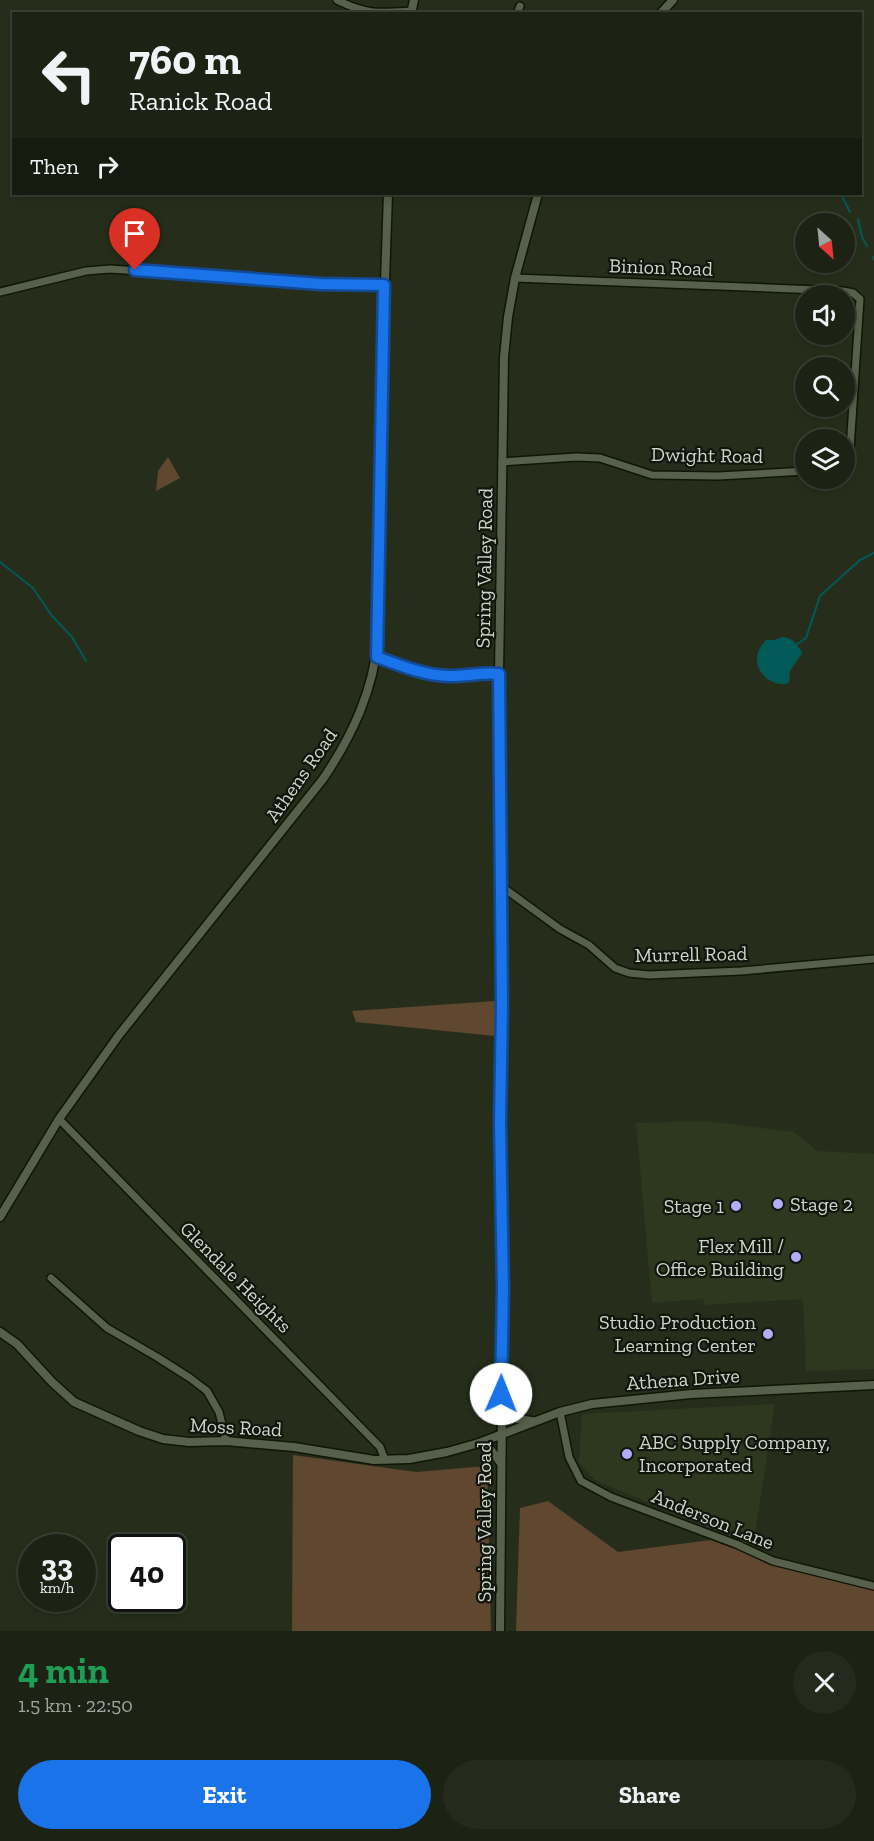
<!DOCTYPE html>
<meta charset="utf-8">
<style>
:root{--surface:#1c2214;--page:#252a1d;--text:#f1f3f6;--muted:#a0a4a0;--line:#3a3f34;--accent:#1a73e8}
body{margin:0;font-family:"Zilla Slab",serif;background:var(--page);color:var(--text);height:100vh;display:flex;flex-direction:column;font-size:22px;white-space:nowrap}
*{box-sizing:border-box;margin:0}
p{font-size:20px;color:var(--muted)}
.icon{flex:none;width:33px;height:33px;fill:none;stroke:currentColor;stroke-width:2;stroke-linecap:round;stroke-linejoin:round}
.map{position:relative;height:1631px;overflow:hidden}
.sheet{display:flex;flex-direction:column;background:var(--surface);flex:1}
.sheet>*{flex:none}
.banner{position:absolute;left:12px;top:12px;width:850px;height:183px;border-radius:0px;box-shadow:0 3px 9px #0003,0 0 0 2px var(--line);background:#1c2214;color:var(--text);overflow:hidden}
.needle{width:39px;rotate:153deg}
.buttons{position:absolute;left:795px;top:213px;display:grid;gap:12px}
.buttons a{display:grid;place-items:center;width:60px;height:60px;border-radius:50%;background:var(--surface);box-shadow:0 3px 9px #0003,0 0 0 2px var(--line);font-size:30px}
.speed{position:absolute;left:18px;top:1534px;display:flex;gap:12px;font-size:30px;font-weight:700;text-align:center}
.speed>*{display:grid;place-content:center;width:78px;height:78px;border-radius:50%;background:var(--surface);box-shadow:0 3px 9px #0003,0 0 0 2px var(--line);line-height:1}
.speed small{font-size:15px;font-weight:400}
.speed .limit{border:3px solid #111;border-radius:9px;background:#fff;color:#111}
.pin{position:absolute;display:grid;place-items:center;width:51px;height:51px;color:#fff;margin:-62px -26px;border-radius:50% 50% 50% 0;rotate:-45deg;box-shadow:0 0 6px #0007}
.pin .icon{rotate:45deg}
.me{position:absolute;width:66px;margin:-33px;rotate:1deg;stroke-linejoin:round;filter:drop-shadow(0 0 4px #0008)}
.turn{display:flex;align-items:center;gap:21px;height:126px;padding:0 18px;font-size:27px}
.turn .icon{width:78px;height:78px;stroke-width:2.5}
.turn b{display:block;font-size:42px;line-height:51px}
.then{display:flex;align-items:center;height:57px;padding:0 18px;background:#0003;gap:12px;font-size:22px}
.round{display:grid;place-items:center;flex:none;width:63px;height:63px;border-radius:32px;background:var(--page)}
.summary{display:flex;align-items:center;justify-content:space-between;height:102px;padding:0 18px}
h1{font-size:36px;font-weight:700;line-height:45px;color:#1e9e55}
.action{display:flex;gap:12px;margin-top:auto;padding:12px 18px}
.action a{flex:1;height:69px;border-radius:36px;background:var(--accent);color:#fff;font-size:24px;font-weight:700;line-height:69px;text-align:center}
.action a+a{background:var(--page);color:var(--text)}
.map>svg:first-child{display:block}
.built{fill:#2d381f}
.green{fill:#60472f}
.water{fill:#015a57}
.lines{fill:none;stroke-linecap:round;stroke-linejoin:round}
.stream{stroke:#015a57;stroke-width:2}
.minor-casing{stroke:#0f1605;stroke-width:10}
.tertiary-casing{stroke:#0f1605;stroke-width:11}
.minor{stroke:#57604b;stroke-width:7}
.tertiary{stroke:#57604b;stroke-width:8}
.route-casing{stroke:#114b97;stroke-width:15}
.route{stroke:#1a73e8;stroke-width:10}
.poi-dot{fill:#b3adf9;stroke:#11150c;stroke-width:2}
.labels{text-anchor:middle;stroke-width:4.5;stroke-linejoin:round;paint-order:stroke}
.street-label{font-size:20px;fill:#cfd5c9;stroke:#11150c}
.poi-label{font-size:20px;fill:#cfd5c9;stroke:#11150c;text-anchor:end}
</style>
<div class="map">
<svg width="874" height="1631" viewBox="0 0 874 1631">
<rect width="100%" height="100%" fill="#262e1b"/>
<g class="built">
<path d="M706,1121L794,1132L817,1151L874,1154V1369L806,1371L803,1299L704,1305L703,1299L652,1303L636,1123Z"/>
<path d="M775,1404L753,1547L595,1480L579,1463L582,1414Z"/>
</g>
<g class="green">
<path d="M168,457L180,478L156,491L158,471Z"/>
<path d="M495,1001V1036L356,1022L352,1011Z"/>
<path d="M293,1455L416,1472L487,1466L491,1631H292Z"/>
<path d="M548,1501L618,1552L711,1540L795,1570L874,1590V1631H516L520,1508Z"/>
</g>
<path class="water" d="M782,637C793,638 797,643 802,653L790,671L789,683C769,689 749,666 760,648C761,645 764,643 766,640H774Z"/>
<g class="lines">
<g class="stream">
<path d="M841,194L850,212"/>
<path d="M858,219L862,237L867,246"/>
<path d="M873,257L874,260"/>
<path d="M0,562L33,588L52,616L72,637L86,661"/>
<path d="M797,644L806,638L820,596L860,560L874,553"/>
</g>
<defs>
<g id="minor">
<path d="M337,0C367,15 379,13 411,11"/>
<path d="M517,14L520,6"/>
<path d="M515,278L843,291L853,293L860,299L849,464L844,469"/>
<path d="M0,292L86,271L110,269L322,284L384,285"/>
<path d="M502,462L576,457L600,458L652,475L718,476L806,471"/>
<path d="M377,657C401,666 426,676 451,676C468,676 483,672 499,674"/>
<path d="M501,886L560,929L589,945L615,968L629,973L649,975L741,971L874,959"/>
<path d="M59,1119L380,1447L385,1460"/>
<path d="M51,1278L107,1328L157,1357L190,1378L207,1391L219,1412L226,1441"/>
<path d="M560,1412L569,1457L581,1481L611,1497L736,1544L773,1561L874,1586"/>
</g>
<g id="tertiary">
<path d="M411,14L414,0"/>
<path d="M660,14L673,0"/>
<path d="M0,1217L59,1119L119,1035L323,779C352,736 374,690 378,637L381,397L388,194"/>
<path d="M0,1332L17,1344L52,1382L74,1402L139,1431L163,1439L189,1442L226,1441L294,1447L374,1460L409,1459L447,1452L479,1443L560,1412L592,1404L691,1394L874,1385"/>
<path d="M501,1406L517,1419L532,1421"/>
<path d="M479,1443L490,1449L500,1462"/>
<path d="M500,1631L503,1289L500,1122L502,1006L499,674L504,357L508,317L515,278L538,194"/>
</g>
</defs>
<use href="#minor" class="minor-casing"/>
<use href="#tertiary" class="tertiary-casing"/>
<use href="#minor" class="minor"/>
<use href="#tertiary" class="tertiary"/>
</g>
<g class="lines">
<defs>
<path id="route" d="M135,270L321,284L384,285L377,657C401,666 426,676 451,676C468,676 483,672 499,674L502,1006L500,1122L503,1289L501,1394"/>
</defs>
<use href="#route" class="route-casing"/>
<use href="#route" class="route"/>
</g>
<g class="poi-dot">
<circle cx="778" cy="1204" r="6"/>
<circle cx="736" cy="1206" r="6"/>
<circle cx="796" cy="1257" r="6"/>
<circle cx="768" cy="1334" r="6"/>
<circle cx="627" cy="1454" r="6"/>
</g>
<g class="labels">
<g class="street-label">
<text transform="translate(661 267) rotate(2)" y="7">Binion Road</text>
<text transform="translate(707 455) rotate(1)" y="7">Dwight Road</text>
<text transform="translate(484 568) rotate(-89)" y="7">Spring Valley Road</text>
<text transform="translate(301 775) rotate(-55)" y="7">Athens Road</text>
<text transform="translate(691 954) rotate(-1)" y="7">Murrell Road</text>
<text transform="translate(236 1277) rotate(45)" y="7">Glendale Heights</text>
<text transform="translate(683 1379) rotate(-4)" y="7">Athena Drive</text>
<text transform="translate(236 1427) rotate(3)" y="7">Moss Road</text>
<text transform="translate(713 1519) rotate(22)" y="7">Anderson Lane</text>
<text transform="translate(484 1522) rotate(-90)" y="7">Spring Valley Road</text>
</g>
<g class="poi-label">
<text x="790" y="1211" text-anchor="start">Stage 2</text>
<text x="724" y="1213">Stage 1</text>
<text x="784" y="1253">Flex Mill /<tspan x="784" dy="23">Office Building</tspan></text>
<text x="756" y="1329">Studio Production<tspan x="756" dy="23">Learning Center</tspan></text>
<text x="639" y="1449" text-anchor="start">ABC Supply Company,<tspan x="639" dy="23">Incorporated</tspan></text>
</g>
</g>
</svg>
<div class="buttons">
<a><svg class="needle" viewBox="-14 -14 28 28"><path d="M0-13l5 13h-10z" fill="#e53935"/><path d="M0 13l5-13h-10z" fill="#a0a4a0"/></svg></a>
<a><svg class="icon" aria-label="sound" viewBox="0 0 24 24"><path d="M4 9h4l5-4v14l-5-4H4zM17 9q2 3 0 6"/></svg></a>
<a><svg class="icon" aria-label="search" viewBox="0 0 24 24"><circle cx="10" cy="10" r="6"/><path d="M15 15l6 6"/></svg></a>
<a><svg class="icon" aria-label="layers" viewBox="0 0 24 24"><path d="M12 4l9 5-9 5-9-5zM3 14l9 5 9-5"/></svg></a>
</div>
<div class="speed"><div>33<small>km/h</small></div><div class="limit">40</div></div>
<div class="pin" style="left:135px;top:270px;background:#d93025"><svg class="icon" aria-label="arrive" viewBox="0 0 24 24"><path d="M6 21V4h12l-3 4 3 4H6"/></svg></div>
<svg class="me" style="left:501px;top:1394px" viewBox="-20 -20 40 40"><circle r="19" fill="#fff"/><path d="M0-13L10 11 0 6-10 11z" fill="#1a73e8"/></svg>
<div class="banner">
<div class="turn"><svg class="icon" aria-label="left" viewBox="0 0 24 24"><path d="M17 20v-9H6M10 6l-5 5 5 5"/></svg><div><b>760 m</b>Ranick Road</div></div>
<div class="then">Then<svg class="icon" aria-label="right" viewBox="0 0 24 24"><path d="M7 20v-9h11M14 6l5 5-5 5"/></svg></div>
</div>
</div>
<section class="sheet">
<div class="summary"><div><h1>4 min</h1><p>1.5 km · 22:50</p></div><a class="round"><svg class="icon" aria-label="close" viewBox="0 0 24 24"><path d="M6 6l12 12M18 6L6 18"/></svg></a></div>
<div class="action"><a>Exit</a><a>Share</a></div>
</section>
